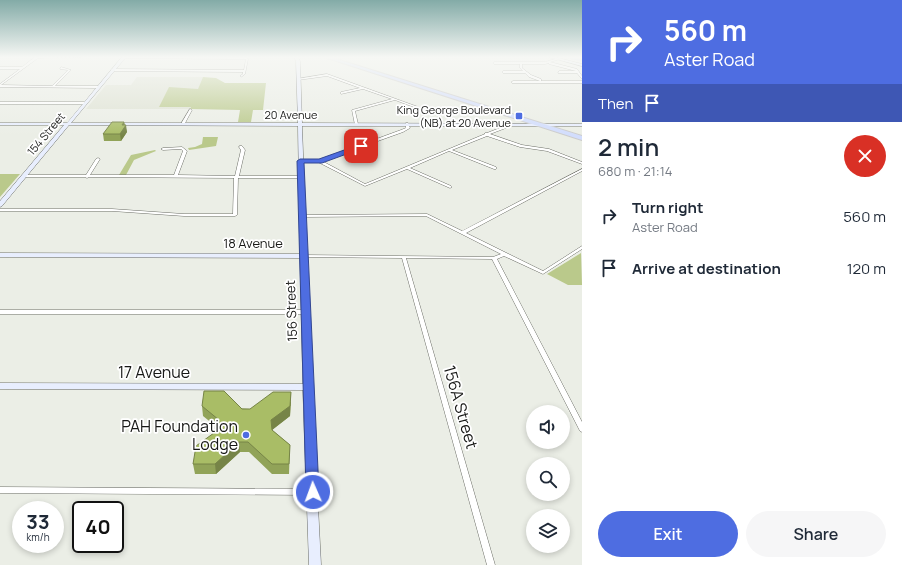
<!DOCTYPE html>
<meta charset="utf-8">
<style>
:root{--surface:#fff;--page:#f6f6f7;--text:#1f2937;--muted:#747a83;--accent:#4e6de1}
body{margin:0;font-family:Manrope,sans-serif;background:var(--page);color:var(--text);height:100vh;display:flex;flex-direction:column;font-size:15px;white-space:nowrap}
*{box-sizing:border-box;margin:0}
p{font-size:13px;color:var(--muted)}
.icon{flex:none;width:22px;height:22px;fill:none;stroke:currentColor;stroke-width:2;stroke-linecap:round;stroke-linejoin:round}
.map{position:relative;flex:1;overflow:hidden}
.side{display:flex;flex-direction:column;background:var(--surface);width:320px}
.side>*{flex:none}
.hud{background:#4e6de1;color:#fff;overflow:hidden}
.fabs{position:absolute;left:526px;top:405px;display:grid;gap:8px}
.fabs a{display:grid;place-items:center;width:44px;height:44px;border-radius:50%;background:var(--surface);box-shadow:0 2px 6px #0003;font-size:20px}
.speed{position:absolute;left:12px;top:501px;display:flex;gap:8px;font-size:20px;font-weight:700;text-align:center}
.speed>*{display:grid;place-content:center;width:52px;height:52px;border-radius:50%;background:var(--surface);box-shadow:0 2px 6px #0003;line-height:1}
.speed small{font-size:10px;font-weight:400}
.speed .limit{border:2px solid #111;border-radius:6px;background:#fff;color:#111}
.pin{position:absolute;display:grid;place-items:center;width:34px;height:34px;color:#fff;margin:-17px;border-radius:8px;box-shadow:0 2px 6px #0006}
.me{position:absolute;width:44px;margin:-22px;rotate:358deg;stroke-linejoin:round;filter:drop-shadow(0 0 3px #0008)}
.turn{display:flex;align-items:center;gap:14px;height:84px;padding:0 16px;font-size:18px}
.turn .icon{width:52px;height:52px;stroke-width:2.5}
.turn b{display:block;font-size:28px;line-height:34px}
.then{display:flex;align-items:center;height:38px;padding:0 16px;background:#0003;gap:8px;font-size:15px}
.round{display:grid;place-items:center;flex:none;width:42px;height:42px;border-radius:21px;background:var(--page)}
.head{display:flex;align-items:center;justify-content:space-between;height:68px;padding:0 16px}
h1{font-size:24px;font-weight:600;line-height:30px}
.button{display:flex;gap:8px;margin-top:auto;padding:8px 16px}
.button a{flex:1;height:46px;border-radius:24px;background:var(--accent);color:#fff;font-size:16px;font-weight:600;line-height:46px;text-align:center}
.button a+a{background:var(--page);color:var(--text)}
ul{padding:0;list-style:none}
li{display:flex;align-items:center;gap:12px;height:52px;padding:0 16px}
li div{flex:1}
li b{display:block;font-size:15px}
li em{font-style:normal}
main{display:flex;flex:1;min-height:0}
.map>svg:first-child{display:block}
.built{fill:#dee2d3}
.green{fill:#bac98b}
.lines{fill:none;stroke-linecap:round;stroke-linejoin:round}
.street-casing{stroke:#6c6e67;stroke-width:1}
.secondary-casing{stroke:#6c6e67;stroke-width:1}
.primary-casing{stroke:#ccc;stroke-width:2}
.highway-casing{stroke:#ccc;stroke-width:1}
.street{fill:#fff;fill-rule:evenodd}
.secondary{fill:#e8eefe;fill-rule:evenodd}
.primary{fill:#d2ddfd;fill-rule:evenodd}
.highway{fill:#b4c7fb;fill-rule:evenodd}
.wall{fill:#91a358}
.shaded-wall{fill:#768447}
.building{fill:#a9bd66;stroke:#768447}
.route{fill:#4e6de1;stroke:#334792}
.poi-dot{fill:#4e6de1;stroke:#fff;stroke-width:1.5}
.labels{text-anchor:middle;stroke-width:3.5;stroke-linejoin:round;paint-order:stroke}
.far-poi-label{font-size:11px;fill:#171816;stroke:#fff;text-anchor:end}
.far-street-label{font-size:11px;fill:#171816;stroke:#fff}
.street-label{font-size:13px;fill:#171816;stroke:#fff}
.near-street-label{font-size:16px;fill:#171816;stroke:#fff}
.near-poi-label{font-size:16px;fill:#171816;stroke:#fff;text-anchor:end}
</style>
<main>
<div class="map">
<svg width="582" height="565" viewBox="0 0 582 565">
<rect width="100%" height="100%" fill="#ebeee6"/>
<path class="built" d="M137,77H203L190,109H86L106,85H131Z"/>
<g class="green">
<path d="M203,77L216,78L225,83H266L263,110H253L251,122H238L240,110L190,109L191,107H159L169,87L198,89Z"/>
<path d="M203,137H218L216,146L189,150L188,148L195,147L202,144Z"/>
<path d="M155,150L156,151L134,160L126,175H119L131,155Z"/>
<path d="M0,174H20L0,197Z"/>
<path d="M581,253L582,285H568L547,274Z"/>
</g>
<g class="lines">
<defs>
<g id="street">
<path d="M35,57H81L38,58L1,85L52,86L68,70L60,69L61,67L71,70L55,86H99L100,87L99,88L0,87V84L20,69H0V67H22Z"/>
<path d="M123,57H245L248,59L245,74L241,77L240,76L243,74V72L112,71L111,70L112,69L244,70L246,59H245L122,58Z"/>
<path d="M559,58L560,59L550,62L577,69L582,76V79L577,73H558L559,71H576L549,64V63L545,64H522V68L531,75L541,79V81H540L529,77L525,73H503L502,72L503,71H523L520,68V64H494L493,63L494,62H545Z"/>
<path d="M327,74L421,108L419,109L395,100L355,111L358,124L355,125L352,110L392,99L363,89L341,94V92L360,88L327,76L298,80L297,79Z"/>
<path d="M513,81H582V83H512V82Z"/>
<path d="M0,102H84L85,103L84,104H0Z"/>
<path d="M190,109L192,110L184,125H182L181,124Z"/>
<path d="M406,123H408L410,128L403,132L322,161L365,184L485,134V133H487L510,124H511V126L490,134L522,145L549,149L582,162V164L547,151L520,147L487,136L452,150L496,167V169H494L449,151L410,168L451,186L452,187L450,188L407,169L365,186L318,162H300L298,161L300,160H319L401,130L406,128Z"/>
<path d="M240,146H242L245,150L239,176H300L302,177L300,178H238L237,215L235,216H184L112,211H0V209H112L184,214H233L234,178L89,177L87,178L85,177H24L22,176L24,175H86L96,159L98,158L100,159L90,175H174L183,151L181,149L163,150L161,149L163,148L182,147L187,151L178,175L235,176L241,150L239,147Z"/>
<path d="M582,169V171L466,233L543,271L582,246V249L543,274L504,256L497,259L582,422V432L580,431L492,259L406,258L495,565H487L402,258L303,257L301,256L303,255L493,257L501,254L426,216L302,217L300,216L302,215L427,214L462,231Z"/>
<path d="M0,310H305L308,312L305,314H0Z"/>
<path d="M0,487L313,489L316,490L317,492L316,494L313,495L0,493Z"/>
</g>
<g id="secondary">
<path d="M122,57H126L71,123H298L296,61L294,57H298L300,61L302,123L582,124V126H302L310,348L312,385L313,387L312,389L321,565H309L303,390L0,389V383L303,384L300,258L0,257V253L300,254L298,126L69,125L2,206L0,207V201L64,125H0V123H67Z"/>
<path d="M549,57H555L582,64V66Z"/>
</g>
<path id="primary" d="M324,57H330L582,136V140Z"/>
<path id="highway" d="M567,57L582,59V61L568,58Z"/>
</defs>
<use href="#street" class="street-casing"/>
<use href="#secondary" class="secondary-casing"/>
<use href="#primary" class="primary-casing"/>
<use href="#highway" class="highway-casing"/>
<use href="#street" class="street"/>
<use href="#secondary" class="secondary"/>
<use href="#primary" class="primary"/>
<use href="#highway" class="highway"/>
</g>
<g class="wall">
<path d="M124,122L127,132L121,141H104L103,134Z"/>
<path d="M291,402L290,416L272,430L290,445L289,474H272L249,452H240L216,474H195L193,464L218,430V428L203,416L202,406L250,409Z"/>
</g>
<g class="shaded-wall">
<path d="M124,122L125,126L126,125L127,132L121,141L120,134L122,125Z"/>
<path d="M291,392L290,416L272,430L271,420Z"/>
<path d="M239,442L240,452L216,474L215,464Z"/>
</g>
<g class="building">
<path d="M112,122H124L122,125H126L120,134H103Z"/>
<path d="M204,391H224L242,409H250L273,392H291L290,406L271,420L272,430L290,445L289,464H272L248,442H239L215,464H193L196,446L218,430L219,420L202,406Z"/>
</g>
<linearGradient id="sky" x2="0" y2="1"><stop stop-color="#83aba7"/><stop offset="0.42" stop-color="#f6f7f4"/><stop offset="1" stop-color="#f6f7f4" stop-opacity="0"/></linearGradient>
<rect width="582" height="136" fill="url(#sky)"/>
<path class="route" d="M361,144L363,145V148L322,163H304L319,492L317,496L313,498L308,496L306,492L297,161L300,159H319Z"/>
<g class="poi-dot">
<rect x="515" y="112" width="8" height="8" rx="2"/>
<circle cx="246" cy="435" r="4"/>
</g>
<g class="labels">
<g class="far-poi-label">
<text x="511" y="114">King George Boulevard<tspan x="511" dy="13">(NB) at 20 Avenue</tspan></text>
</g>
<g class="far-street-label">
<text x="291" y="119">20 Avenue</text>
<text transform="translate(46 134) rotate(-50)" y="4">154 Street</text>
</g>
<g class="street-label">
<text x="253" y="248">18 Avenue</text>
<text transform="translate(291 311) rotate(-92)" y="5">156 Street</text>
</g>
<g class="near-street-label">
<text x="154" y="378">17 Avenue</text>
<text transform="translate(461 407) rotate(74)" y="6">156A Street</text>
</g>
<g class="near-poi-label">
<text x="238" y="432">PAH Foundation<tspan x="238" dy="18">Lodge</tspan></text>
</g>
</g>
</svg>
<div class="fabs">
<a><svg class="icon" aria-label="sound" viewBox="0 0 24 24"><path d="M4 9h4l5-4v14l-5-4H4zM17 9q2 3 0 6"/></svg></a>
<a><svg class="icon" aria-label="search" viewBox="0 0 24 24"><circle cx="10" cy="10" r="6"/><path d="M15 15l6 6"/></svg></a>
<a><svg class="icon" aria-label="layers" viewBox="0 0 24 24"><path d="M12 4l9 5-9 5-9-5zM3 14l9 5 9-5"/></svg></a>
</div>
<div class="speed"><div>33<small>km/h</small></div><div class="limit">40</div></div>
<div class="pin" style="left:361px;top:146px;background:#d93025"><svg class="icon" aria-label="arrive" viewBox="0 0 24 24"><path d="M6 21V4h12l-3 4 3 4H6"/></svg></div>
<svg class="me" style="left:313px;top:492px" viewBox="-20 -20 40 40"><circle r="17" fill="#4e6de1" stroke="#fff" stroke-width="3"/><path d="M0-11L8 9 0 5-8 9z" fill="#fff"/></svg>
</div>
<section class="side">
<div class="hud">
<div class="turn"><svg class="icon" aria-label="right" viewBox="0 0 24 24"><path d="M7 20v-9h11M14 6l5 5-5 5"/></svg><div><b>560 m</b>Aster Road</div></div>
<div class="then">Then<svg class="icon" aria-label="arrive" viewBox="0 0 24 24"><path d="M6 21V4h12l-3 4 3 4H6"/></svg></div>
</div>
<div class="head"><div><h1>2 min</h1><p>680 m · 21:14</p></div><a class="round" style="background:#d93025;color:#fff"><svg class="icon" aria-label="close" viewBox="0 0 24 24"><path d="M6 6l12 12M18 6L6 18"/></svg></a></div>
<ul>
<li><svg class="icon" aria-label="right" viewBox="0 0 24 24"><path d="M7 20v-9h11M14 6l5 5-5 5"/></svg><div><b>Turn right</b><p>Aster Road</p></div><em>560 m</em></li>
<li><svg class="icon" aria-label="arrive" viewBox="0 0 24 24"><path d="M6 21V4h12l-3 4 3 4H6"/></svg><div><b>Arrive at destination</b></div><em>120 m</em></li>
</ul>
<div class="button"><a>Exit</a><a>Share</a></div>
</section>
</main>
